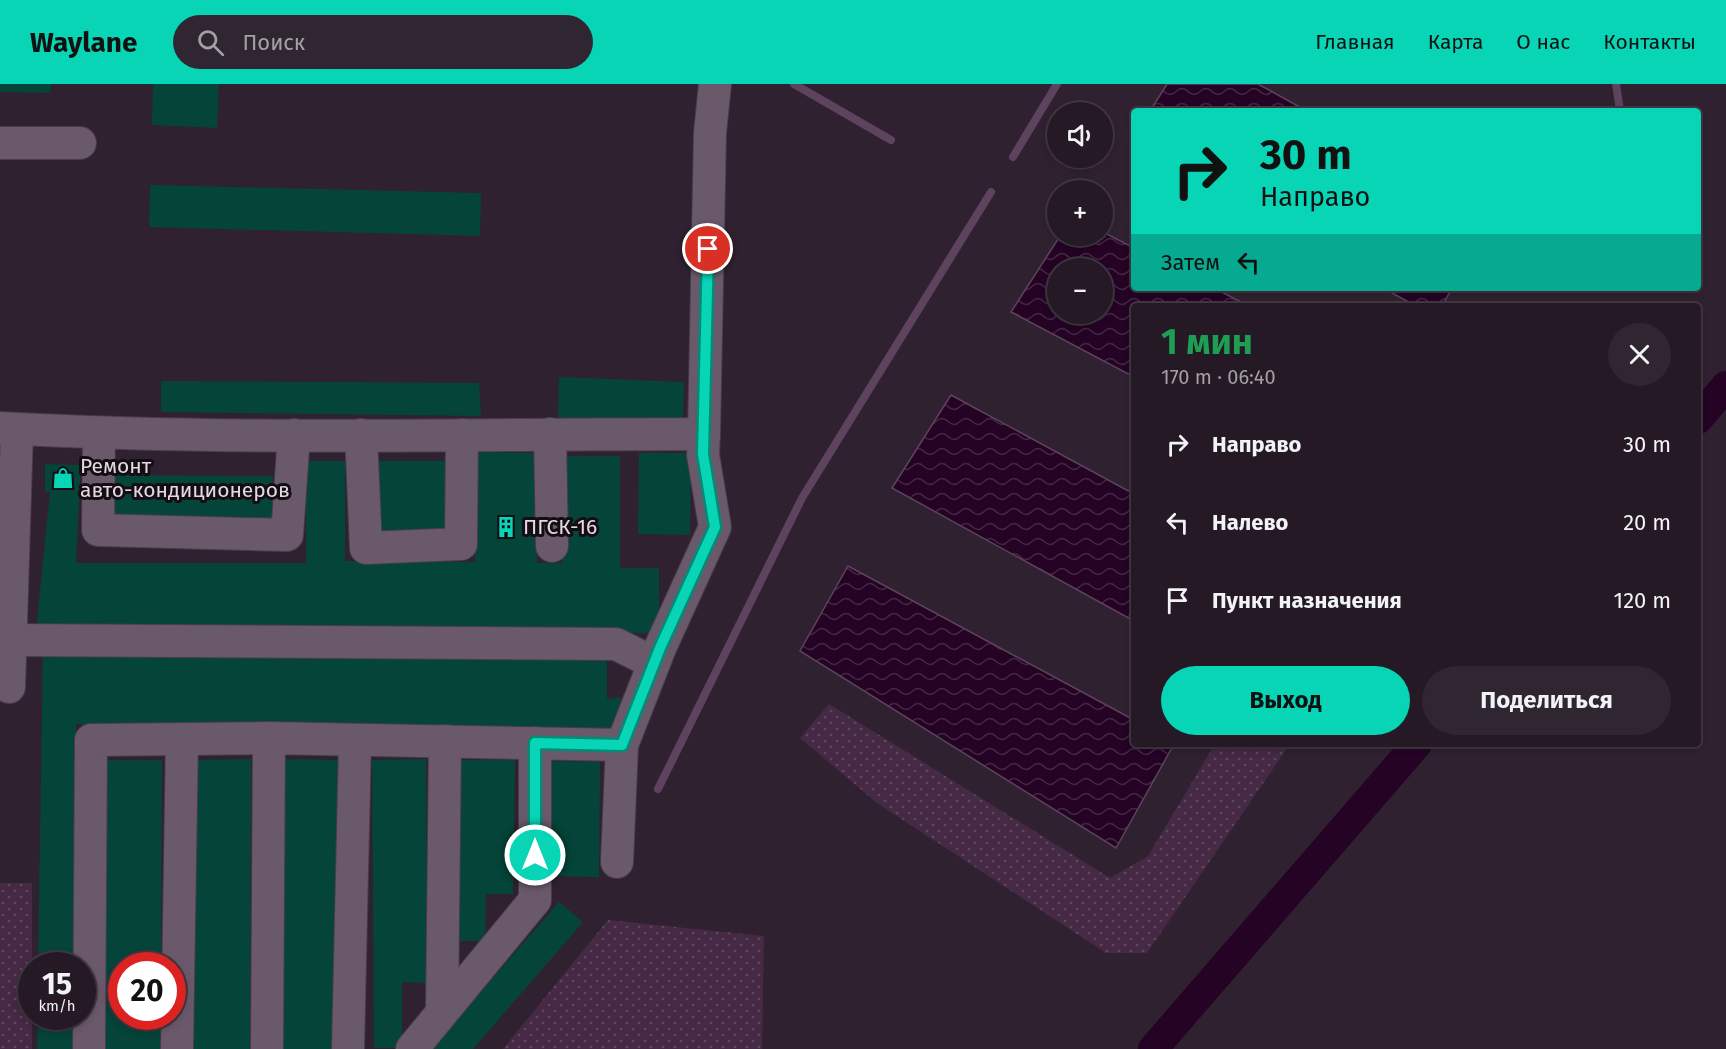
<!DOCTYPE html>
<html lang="ru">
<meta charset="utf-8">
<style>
:root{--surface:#241924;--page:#302631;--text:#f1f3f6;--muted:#a3a0a6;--line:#413841;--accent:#07d5b6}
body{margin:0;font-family:"Fira Sans",sans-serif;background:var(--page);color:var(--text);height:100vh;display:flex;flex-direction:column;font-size:22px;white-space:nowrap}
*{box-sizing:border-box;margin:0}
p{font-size:20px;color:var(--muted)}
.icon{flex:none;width:33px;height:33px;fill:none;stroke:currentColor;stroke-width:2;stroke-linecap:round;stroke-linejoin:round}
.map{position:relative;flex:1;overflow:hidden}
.sheet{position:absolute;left:1131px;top:219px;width:570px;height:444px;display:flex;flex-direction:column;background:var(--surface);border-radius:6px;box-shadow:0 3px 9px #0003,0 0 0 2px var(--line)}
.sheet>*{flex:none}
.guide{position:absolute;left:1131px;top:24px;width:570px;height:183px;border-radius:6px;box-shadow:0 3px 9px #0003,0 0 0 2px var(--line);background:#07d5b6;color:#111;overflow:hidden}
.fabs{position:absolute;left:1047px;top:18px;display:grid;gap:12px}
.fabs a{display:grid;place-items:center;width:66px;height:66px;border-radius:50%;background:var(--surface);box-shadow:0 3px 9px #0003,0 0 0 2px var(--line);font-size:30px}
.speed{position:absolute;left:18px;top:868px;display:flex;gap:12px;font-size:30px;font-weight:700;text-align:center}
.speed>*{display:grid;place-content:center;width:78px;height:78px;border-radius:50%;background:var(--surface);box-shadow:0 3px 9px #0003,0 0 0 2px var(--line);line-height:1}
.speed small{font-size:15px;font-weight:400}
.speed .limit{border:9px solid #d22;background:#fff;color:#111}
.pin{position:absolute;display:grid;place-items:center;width:51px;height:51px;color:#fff;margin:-26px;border:3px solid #fff;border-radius:50%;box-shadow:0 2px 6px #0007}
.me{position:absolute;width:66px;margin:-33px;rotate:0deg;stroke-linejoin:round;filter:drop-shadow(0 0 4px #0008)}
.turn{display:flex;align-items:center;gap:21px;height:126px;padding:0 30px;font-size:27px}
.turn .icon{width:78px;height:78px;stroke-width:2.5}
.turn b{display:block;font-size:42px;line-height:51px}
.then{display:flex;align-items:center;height:57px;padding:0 30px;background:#0003;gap:12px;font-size:22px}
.round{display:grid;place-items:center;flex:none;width:63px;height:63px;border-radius:32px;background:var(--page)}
.headline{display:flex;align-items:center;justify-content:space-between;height:102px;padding:0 30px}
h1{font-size:36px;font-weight:700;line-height:45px;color:#1e9e55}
.action{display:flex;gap:12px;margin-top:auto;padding:12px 30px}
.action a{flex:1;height:69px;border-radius:36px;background:var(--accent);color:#111;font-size:24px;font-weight:700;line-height:69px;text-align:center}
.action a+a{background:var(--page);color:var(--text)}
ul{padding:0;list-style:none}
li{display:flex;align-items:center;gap:18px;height:78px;padding:0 30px}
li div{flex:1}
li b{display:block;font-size:22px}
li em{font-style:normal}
header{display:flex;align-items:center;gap:36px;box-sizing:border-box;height:84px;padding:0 30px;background:var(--accent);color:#111}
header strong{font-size:28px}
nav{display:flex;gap:33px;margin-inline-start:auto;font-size:21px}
.search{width:420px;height:54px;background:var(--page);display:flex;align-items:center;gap:15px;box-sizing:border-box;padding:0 21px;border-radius:33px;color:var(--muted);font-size:22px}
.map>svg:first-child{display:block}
.grass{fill:url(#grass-dots)}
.water{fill:url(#water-waves);stroke:#5d435e;stroke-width:1.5;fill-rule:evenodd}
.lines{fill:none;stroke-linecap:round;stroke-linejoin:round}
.stream{stroke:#5d435e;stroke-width:8}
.canal{stroke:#240325;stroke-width:30}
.building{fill:#054439}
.minor-casing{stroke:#483c49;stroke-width:34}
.minor{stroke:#6a596a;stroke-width:32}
.route-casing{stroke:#058a76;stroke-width:15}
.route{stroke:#07d5b6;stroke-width:10}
.labels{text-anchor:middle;stroke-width:6;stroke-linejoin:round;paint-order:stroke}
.poi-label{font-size:21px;fill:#e3d9e3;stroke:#140d14;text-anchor:start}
</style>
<header>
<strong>Waylane</strong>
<div class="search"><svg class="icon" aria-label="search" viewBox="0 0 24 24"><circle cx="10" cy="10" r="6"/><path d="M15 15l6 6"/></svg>Поиск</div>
<nav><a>Главная</a><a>Карта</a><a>О нас</a><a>Контакты</a></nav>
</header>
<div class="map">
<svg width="1726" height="965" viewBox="0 0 1726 965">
<defs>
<pattern id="grass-dots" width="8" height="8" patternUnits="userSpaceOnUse" patternTransform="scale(1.5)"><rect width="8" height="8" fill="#452945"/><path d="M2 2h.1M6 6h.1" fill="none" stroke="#604760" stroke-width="1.8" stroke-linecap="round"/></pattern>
<pattern id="water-waves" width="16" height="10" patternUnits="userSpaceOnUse" patternTransform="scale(1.5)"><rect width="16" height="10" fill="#240325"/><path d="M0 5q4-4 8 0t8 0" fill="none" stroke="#442744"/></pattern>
</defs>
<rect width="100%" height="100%" fill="#302130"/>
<g class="grass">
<path d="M829,620L1110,794L1148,772L1215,660H1290L1147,869H1106L877,719L800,654Z"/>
<rect x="0" y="799" width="32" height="166"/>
<path d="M608,836L764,852L762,965H503Z"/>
</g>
<g class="water">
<path d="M1167,0H1258L1307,27H1150Z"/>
<path d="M1103,148L1134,164V204H1214L1249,222H1134V293L1011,228L1060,152H1102ZM1058,184H1102V230H1058Z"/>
<path d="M1383,204H1452L1442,222H1416Z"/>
<path d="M951,311L1134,410V537L892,404Z"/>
<path d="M848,482L1134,636V660H1174L1116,764L800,567Z"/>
</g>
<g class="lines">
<g class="stream">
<path d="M794,0L891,56"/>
<path d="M1616,0L1620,27"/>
<path d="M1013,73L1057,0"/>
<path d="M658,705L802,414L991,108"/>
</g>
<g class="canal">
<path d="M1698,335L1726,302"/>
<path d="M1153,965L1417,660"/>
</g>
</g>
<g class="building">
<path d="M0,0H51L50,9L0,8Z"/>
<path d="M153,0H219L217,44L152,41Z"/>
<path d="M150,101L481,109L480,152L149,143Z"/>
<path d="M559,293L684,298L683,338L558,334Z"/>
<path d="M161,297L479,299L481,332L161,328Z"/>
<path d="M475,368L537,369V479H562V372H620V484H659V549L36,547L50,408H45V380L81,381L76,479H306V377H345V477L475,478Z"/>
<path d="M639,369H691L690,451L638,450Z"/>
<path d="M375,377H450L449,454L375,453Z"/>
<path d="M115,391L273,392V437L114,436Z"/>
<path d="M43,563L607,571V615L621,613L620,645L76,640L74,882H38Z"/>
<path d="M251,675L250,965H190L194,676Z"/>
<path d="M283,675L339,676L337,965H281Z"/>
<path d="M426,675L427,899L402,898V964H374L372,676Z"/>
<path d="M106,676H162L161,882H122V933H161L160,965H104Z"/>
<path d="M460,676H515L513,810H486L485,857H458Z"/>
<path d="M546,677L600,678L599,793L544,792Z"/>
<path d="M559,818L583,838L473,965H431Z"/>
<path d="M38,933H73V965H37Z"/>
</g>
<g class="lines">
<defs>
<g id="minor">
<path d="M0,59H80"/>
<path d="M0,344C234,357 470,350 704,350L710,49L715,0"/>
<path d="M99,349L98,446L287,451L294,351"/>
<path d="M550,350L552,462"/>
<path d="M361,351L366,464L461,460L462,351"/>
<path d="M10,556L616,560L654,579"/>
<path d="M9,603L17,345"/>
<path d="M617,778L622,661"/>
<path d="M442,928L445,657"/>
<path d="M89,965L91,656L269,654"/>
<path d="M177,965L182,655"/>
<path d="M267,965L269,654L622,661L660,564L715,443L703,371L704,350"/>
<path d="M348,965L355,656"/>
<path d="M412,965L535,816V659"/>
</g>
</defs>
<use href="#minor" class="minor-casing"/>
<use href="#minor" class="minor"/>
</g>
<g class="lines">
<defs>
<path id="route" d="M535,771V659L622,661L660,564L715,443L703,370L708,165"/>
</defs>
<use href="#route" class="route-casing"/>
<use href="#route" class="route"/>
</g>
<defs>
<symbol id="shop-bare" viewBox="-9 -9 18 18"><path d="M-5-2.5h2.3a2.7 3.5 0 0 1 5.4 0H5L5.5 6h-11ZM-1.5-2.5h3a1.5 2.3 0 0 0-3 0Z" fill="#07d5b6" stroke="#140d14" stroke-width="2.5" paint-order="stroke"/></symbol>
<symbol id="building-bare" viewBox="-9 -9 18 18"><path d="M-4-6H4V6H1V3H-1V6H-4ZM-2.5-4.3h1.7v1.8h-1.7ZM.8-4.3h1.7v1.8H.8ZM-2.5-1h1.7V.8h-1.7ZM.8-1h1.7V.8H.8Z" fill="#07d5b6" stroke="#140d14" stroke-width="2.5" paint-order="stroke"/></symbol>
</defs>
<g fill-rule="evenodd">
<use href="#shop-bare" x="48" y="379" width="30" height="30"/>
<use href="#building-bare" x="491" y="428" width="30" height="30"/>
</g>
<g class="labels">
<g class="poi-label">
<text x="80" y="389">Ремонт<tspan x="80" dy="24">авто-кондиционеров</tspan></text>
<text x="523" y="450">ПГСК-16</text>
</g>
</g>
</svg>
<div class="fabs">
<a><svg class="icon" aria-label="sound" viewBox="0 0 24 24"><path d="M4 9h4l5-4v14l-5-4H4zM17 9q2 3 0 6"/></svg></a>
<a>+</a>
<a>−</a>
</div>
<div class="speed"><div>15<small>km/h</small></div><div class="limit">20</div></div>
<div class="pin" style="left:708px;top:165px;background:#d93025"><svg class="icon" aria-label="arrive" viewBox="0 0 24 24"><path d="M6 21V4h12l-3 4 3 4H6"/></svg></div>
<svg class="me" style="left:535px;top:771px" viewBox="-20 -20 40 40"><circle r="17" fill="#07d5b6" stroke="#fff" stroke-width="3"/><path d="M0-11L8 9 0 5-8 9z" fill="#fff"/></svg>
<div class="guide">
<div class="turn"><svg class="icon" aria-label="right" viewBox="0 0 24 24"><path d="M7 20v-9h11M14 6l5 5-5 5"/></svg><div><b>30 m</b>Направо</div></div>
<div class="then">Затем<svg class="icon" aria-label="left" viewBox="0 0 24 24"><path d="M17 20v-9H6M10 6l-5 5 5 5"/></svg></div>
</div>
<section class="sheet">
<div class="headline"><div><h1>1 мин</h1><p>170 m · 06:40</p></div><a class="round"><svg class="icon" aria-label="close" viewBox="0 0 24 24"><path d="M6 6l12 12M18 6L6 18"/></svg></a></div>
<ul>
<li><svg class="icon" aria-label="right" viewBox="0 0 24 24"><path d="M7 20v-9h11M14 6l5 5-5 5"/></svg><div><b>Направо</b></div><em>30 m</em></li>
<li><svg class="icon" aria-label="left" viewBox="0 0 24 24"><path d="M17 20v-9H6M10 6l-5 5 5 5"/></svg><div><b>Налево</b></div><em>20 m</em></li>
<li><svg class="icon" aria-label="arrive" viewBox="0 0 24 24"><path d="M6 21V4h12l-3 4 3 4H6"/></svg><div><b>Пункт назначения</b></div><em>120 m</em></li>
</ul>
<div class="action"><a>Выход</a><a>Поделиться</a></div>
</section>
</div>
